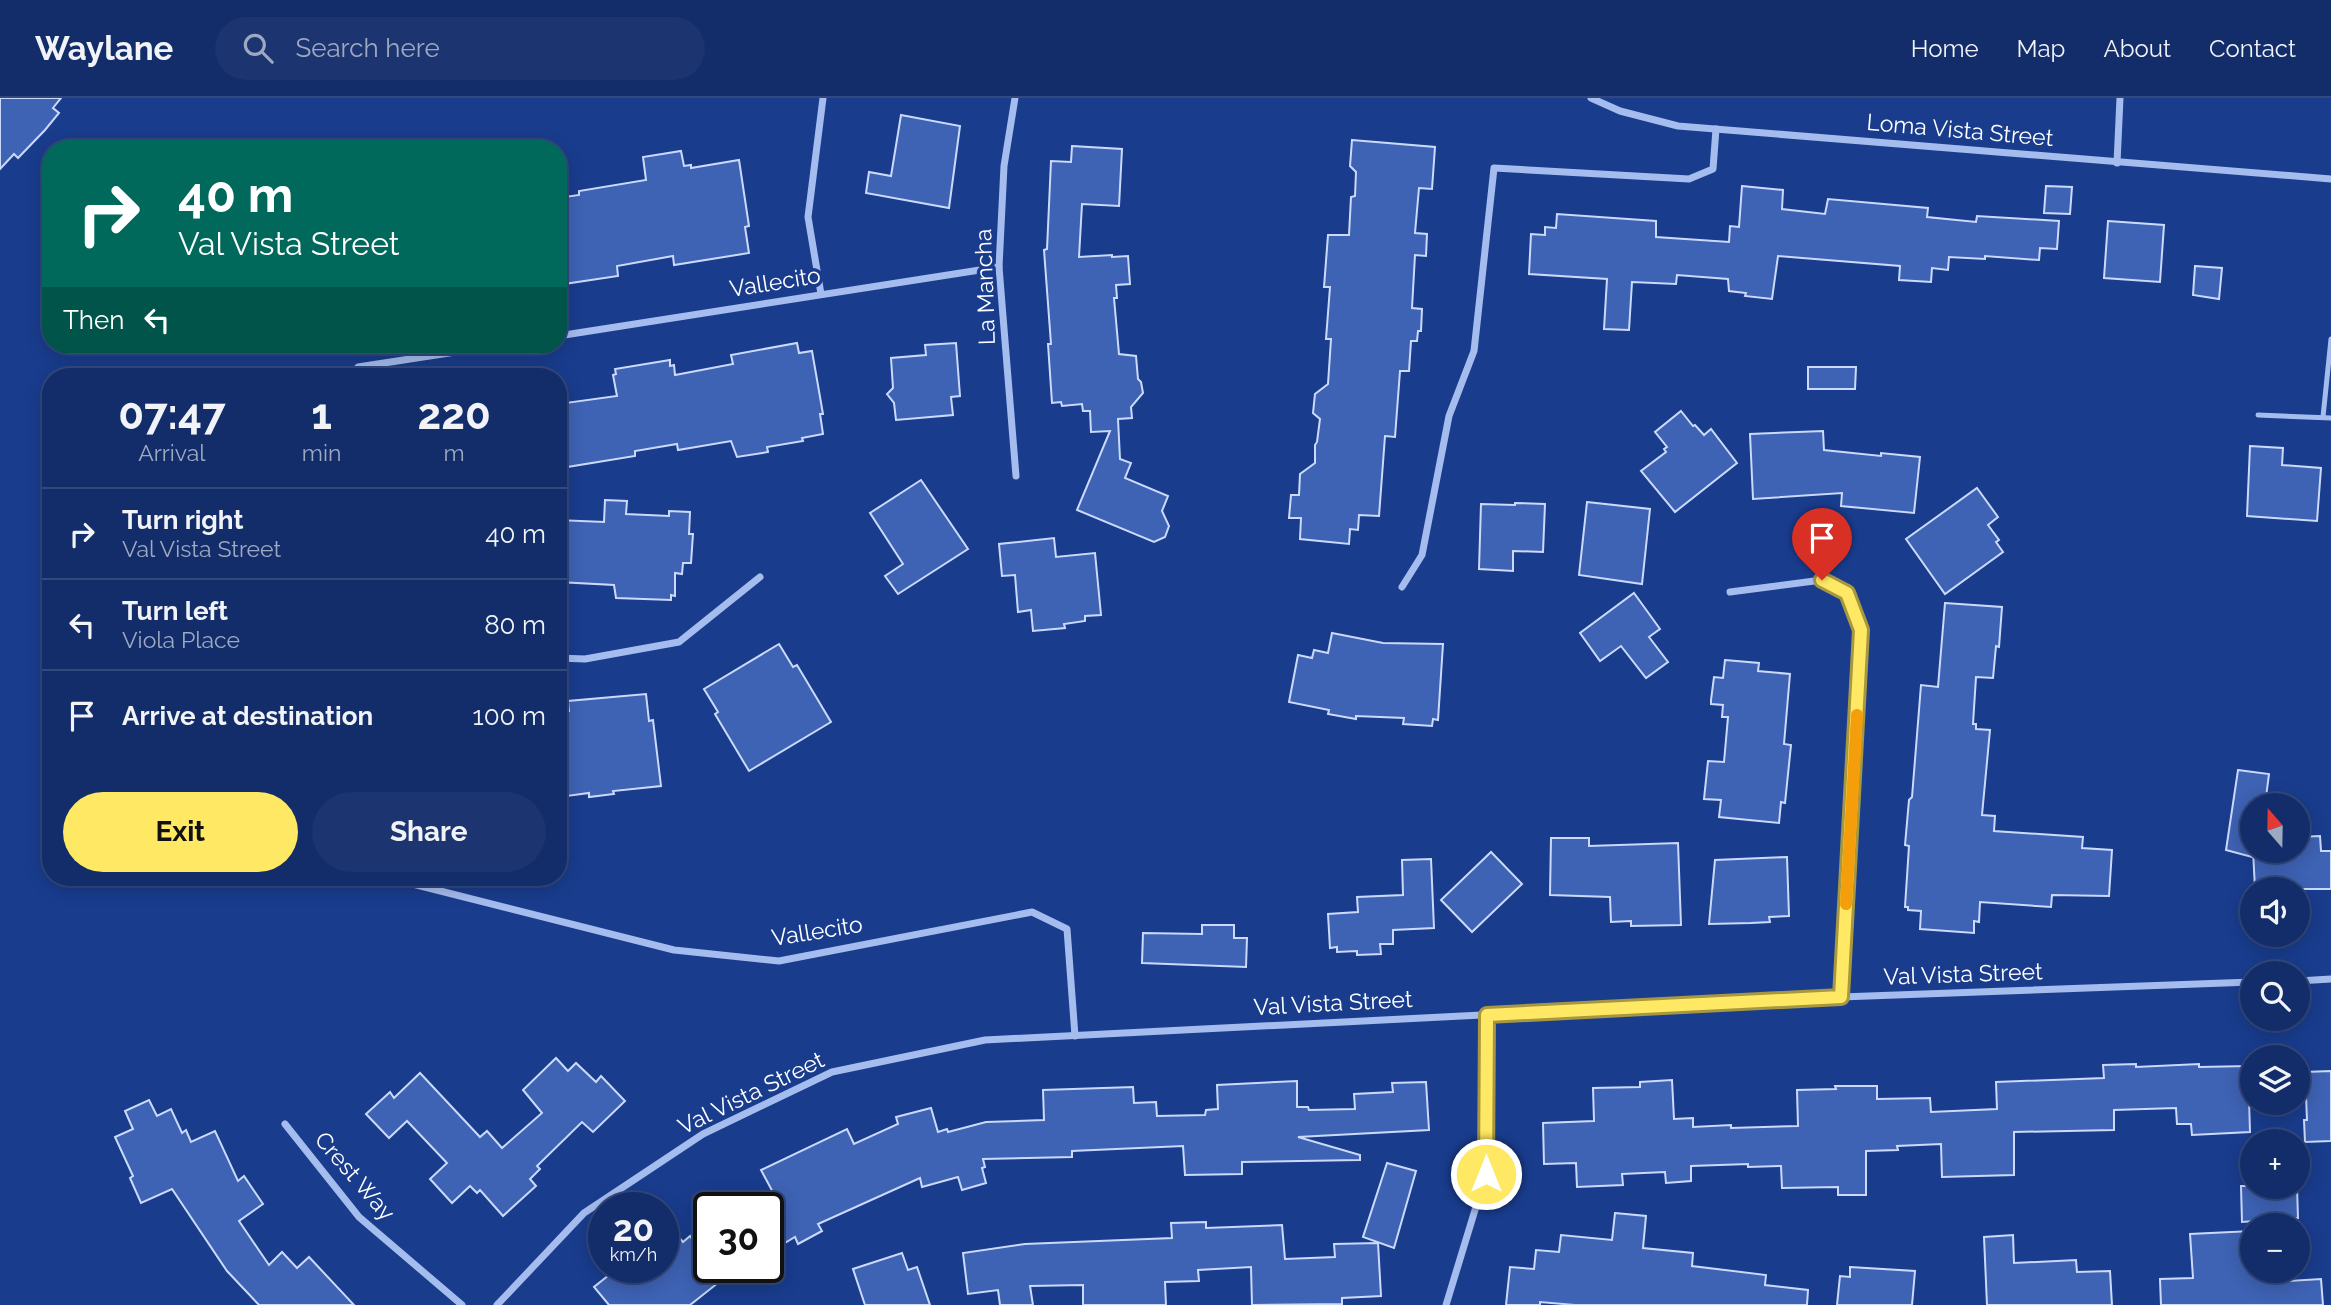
<!DOCTYPE html>
<meta charset="utf-8">
<style>
:root{--surface:#132d6a;--page:#1c3570;--text:#f1f3f6;--muted:#9da8c1;--line:#32497e;--accent:#ffe863}
body{margin:0;font-family:Raleway,sans-serif;background:var(--page);color:var(--text);height:100vh;display:flex;flex-direction:column;font-size:26px;white-space:nowrap}
*{box-sizing:border-box;margin:0}
p{font-size:23px;color:var(--muted)}
.icon{flex:none;width:38px;height:38px;fill:none;stroke:currentColor;stroke-width:2;stroke-linecap:round;stroke-linejoin:round}
.map{position:relative;flex:1;overflow:hidden}
.sheet{position:absolute;left:42px;top:270px;width:525px;height:518px;display:flex;flex-direction:column;background:var(--surface);border-radius:28px;box-shadow:0 4px 18px #0003,0 0 0 2px var(--line)}
.sheet>*{flex:none}
.top-card{position:absolute;left:42px;top:42px;width:525px;height:214px;border-radius:28px;box-shadow:0 4px 18px #0003,0 0 0 2px var(--line);background:#00695c;color:#fff;overflow:hidden}
.needle{width:46px;rotate:340deg}
.tools{position:absolute;left:2240px;top:695px;display:grid;gap:14px}
.tools a{display:grid;place-items:center;width:70px;height:70px;border-radius:50%;background:var(--surface);box-shadow:0 4px 18px #0003,0 0 0 2px var(--line);font-size:35px}
.speed{position:absolute;left:588px;top:1094px;display:flex;gap:14px;font-size:35px;font-weight:700;text-align:center}
.speed>*{display:grid;place-content:center;width:91px;height:91px;border-radius:50%;background:var(--surface);box-shadow:0 4px 18px #0003,0 0 0 2px var(--line);line-height:1}
.speed small{font-size:18px;font-weight:400}
.speed .limit{border:4px solid #111;border-radius:10px;background:#fff;color:#111}
.pin{position:absolute;display:grid;place-items:center;width:60px;height:60px;color:#fff;margin:-72px -30px;border-radius:50% 50% 50% 0;rotate:-45deg;box-shadow:0 0 7px #0007}
.pin .icon{rotate:45deg}
.me{position:absolute;width:77px;margin:-38px;rotate:0deg;stroke-linejoin:round;filter:drop-shadow(0 0 5px #0008)}
.turn{display:flex;align-items:center;gap:24px;height:147px;padding:0 21px;font-size:32px}
.turn .icon{width:91px;height:91px;stroke-width:2.5}
.turn b{display:block;font-size:49px;line-height:60px}
.then{display:flex;align-items:center;height:66px;padding:0 21px;background:#0003;gap:14px;font-size:26px}
.eta{display:flex;justify-content:space-evenly;align-items:center;height:119px;text-align:center}
.eta b{font-size:42px;font-weight:700;line-height:49px}
.action{display:flex;gap:14px;margin-top:auto;padding:14px 21px}
.action a{flex:1;height:80px;border-radius:42px;background:var(--accent);color:#111;font-size:28px;font-weight:700;line-height:80px;text-align:center}
.action a+a{background:var(--page);color:var(--text)}
ul{padding:0;list-style:none}
li{display:flex;align-items:center;gap:21px;height:91px;padding:0 21px;border-top:2px solid var(--line)}
li div{flex:1}
li b{display:block;font-size:26px}
li em{font-style:normal}
header{display:flex;align-items:center;gap:42px;box-sizing:border-box;height:98px;padding:0 35px;background:var(--surface);border-bottom:2px solid var(--line)}
header strong{font-size:33px}
nav{display:flex;gap:38px;margin-inline-start:auto;font-size:24px}
.search{width:490px;height:63px;background:var(--page);display:flex;align-items:center;gap:18px;box-sizing:border-box;padding:0 24px;border-radius:38px;color:var(--muted);font-size:26px}
.map>svg:first-child{display:block}
.building{fill:#3e62b4;stroke:#cbdafa;stroke-width:2}
.lines{fill:none;stroke-linecap:round;stroke-linejoin:round}
.lane{stroke:#a5bcee;stroke-width:5}
.street{stroke:#a5bcee;stroke-width:7}
.route-casing{stroke:#a69740;stroke-width:18}
.route{stroke:#ffe863;stroke-width:12}
.slow{stroke:#f59e0b;stroke-width:12}
.labels{text-anchor:middle;stroke-width:7;stroke-linejoin:round;paint-order:stroke}
.street-label{font-size:23px;fill:#fff;stroke:#193c8d}
</style>
<header>
<strong>Waylane</strong>
<div class="search"><svg class="icon" aria-label="search" viewBox="0 0 24 24"><circle cx="10" cy="10" r="6"/><path d="M15 15l6 6"/></svg>Search here</div>
<nav><a>Home</a><a>Map</a><a>About</a><a>Contact</a></nav>
</header>
<div class="map">
<svg width="2331" height="1207" viewBox="0 0 2331 1207">
<rect width="100%" height="100%" fill="#193c8d"/>
<g class="building">
<path d="M0,0H61L53,10L59,15L45,32L18,60L14,56L0,71Z"/>
<path d="M901,17L960,28L949,110L866,95L869,74L891,78Z"/>
<path d="M1352,42L1435,49L1432,91L1419,90L1415,135L1427,136L1426,158L1415,157L1412,210L1422,211L1421,233H1418L1417,243H1411L1409,273H1400L1395,339L1385,338L1379,418L1359,417L1358,432L1350,431L1349,446L1300,441L1301,420H1289L1291,397H1299L1300,376L1315,365V347L1317,344L1320,321L1313,315L1315,296L1328,286L1331,241H1326L1330,189H1324L1328,137H1349L1351,99L1355,98L1356,74L1350,68Z"/>
<path d="M1072,48L1122,51L1119,108L1082,106L1079,159L1112,157V159L1128,158L1130,186L1116,187L1117,200H1114L1119,256L1136,258L1138,281L1141,284L1143,295L1131,309L1132,320L1118,321L1120,361L1131,365L1125,380L1168,398L1162,413L1169,428L1165,439L1154,444L1077,412L1110,333L1091,334L1090,313H1083L1082,306L1062,308L1061,304L1052,305L1048,246H1051L1044,152L1047,151L1051,63L1071,64Z"/>
<path d="M681,53L684,68L691,67V70L739,62L749,128L745,129L749,155L674,167L673,158L617,168L618,178L564,186L563,180L558,181V100L579,97V93L646,82L643,59Z"/>
<path d="M1742,88L1783,92L1782,111L1825,116L1828,101L1928,110L1927,119L1976,124L1977,118L2059,123L2057,151L2040,150L2039,162L1985,158V161L1949,159L1948,172L1932,170L1931,184L1899,182L1900,168L1778,158L1772,201L1745,198L1746,195L1729,193L1728,181L1677,177L1676,186L1632,184L1629,232L1604,231L1607,181L1529,176L1531,136L1545,137V129L1556,130L1557,116L1656,123V139L1729,144L1730,128L1739,129Z"/>
<path d="M2046,88L2072,89L2070,116L2044,115Z"/>
<path d="M2108,123L2164,127L2160,184L2104,180Z"/>
<path d="M2195,168L2222,170L2219,201L2193,197Z"/>
<path d="M797,245L799,255L812,253L823,316H820L823,336L802,340L803,343L767,349L768,354L737,359L731,343L678,352L677,346L635,353V358L567,369L566,364L558,366V306L617,298L613,277L616,276L615,271L670,262V268L674,267L675,277L733,266L731,257Z"/>
<path d="M956,245L960,298L951,299L953,317L896,322L894,305L887,296L893,290L891,260L926,257L925,247Z"/>
<path d="M1808,269H1856L1855,291H1808Z"/>
<path d="M1681,313L1693,328L1695,327L1704,337L1711,331L1737,365L1675,414L1641,373L1666,354L1664,351L1667,349L1655,334Z"/>
<path d="M1823,333L1824,352L1881,358V355L1920,359L1914,415L1841,408L1842,395L1753,401L1750,336Z"/>
<path d="M2250,348L2283,350L2282,367L2321,370L2317,423L2247,418Z"/>
<path d="M921,382L968,451L898,496L885,478L903,466L870,415Z"/>
<path d="M1977,390L1998,419L1988,427L1999,442L1996,444L2003,454L1945,496L1906,441Z"/>
<path d="M605,402L627,403L626,416L669,418V413L690,414L689,436H693L691,465H683L682,476L675,475V498L671,497V502L616,500L614,487L558,484V422L604,424Z"/>
<path d="M1587,404L1650,411L1642,486L1579,477Z"/>
<path d="M1515,405L1545,406L1543,454L1513,453V473L1479,471L1481,406L1515,407Z"/>
<path d="M1054,440L1056,459L1095,455L1101,517L1085,518V523L1064,526L1065,530L1033,533L1031,512L1018,514L1015,477L1002,478L999,446Z"/>
<path d="M1634,495L1660,531L1649,539L1668,564L1646,580L1621,548L1600,563L1580,535Z"/>
<path d="M1945,505L2002,509L1999,549L1996,548L1993,580L1976,579L1973,626H1976V631L1990,632L1982,717L1995,718L1994,733L2083,739L2082,750L2112,752L2109,798L2052,797L2051,809L1980,804L1979,824L1974,823V835L1920,831L1921,813L1908,812V809H1905L1909,748L1905,747L1909,702L1912,699L1921,587L1938,589Z"/>
<path d="M1332,535L1383,545L1443,546L1438,622L1433,621L1432,628L1403,626L1404,620L1356,618V621L1328,616L1329,612L1289,604L1298,557L1312,560L1314,552L1328,555Z"/>
<path d="M779,546L793,569L797,567L831,624L749,673L715,616L718,614L704,591Z"/>
<path d="M1725,562L1759,565L1758,573L1790,576L1784,646L1791,647L1785,705L1781,704L1779,725L1719,719L1721,702L1704,701L1708,663L1724,664L1728,619H1722L1723,607L1711,606V602L1714,579L1723,580Z"/>
<path d="M646,596L649,623L653,622L661,688L613,693L614,696L589,699V695L567,698L558,641V614L569,613L568,603Z"/>
<path d="M2238,672L2269,676L2265,707H2252V759L2226,752Z"/>
<path d="M2320,738L2321,753H2331V791H2255L2253,752H2298V739Z"/>
<path d="M1551,740H1589V748L1678,745L1681,827L1631,828V823L1611,824L1610,799L1550,797Z"/>
<path d="M1491,754L1522,786L1472,834L1441,802Z"/>
<path d="M1787,759L1789,818L1769,819L1770,824L1751,825L1709,826L1715,762Z"/>
<path d="M1431,761L1434,830L1393,832V846H1380L1381,856L1357,857V853L1337,854V849L1330,850L1328,816L1358,814L1357,799L1403,797L1402,762Z"/>
<path d="M1202,827H1234V840H1247L1246,869L1142,865L1143,835L1202,836Z"/>
<path d="M556,960L568,973L576,965L596,984L601,978L625,1003L593,1034L582,1024L537,1068L540,1071L530,1081L536,1088L503,1118L480,1092L477,1095L470,1088L452,1105L430,1081L447,1065L407,1023L389,1040L366,1016L390,994L394,1000L420,975L480,1039L487,1033L502,1050L542,1015L523,992Z"/>
<path d="M2136,966V969L2199,966V969L2248,968L2250,1034L2192,1037L2191,1026H2177L2176,1010L2114,1012V1032L2014,1034V1077L1942,1079L1941,1046L1897,1048L1898,1052L1866,1053V1097H1838V1089L1782,1090L1781,1068L1748,1069V1066L1691,1068V1083L1666,1085L1665,1074L1622,1076L1623,1087L1577,1089L1576,1065L1544,1066L1543,1025L1594,1023L1593,990L1640,989V984L1672,982L1674,1021L1693,1020V1029L1731,1027V1030L1798,1028L1797,992L1836,991L1835,988H1877V1001L1930,1000L1931,1014L1997,1011L1996,984L2104,980L2103,967Z"/>
<path d="M2331,973V1043L2305,1044L2304,1022H2307L2305,974Z"/>
<path d="M1297,983V1009H1308L1309,1012L1355,1011L1354,996L1393,994L1392,985L1426,984L1429,1032L1298,1039L1360,1057V1062L1242,1064V1076L1185,1077L1183,1048L1072,1053V1059L983,1061L985,1069L982,1070L986,1085L962,1092L958,1079L922,1089L920,1080L818,1126L822,1133L798,1146L795,1139L768,1155V1101L775,1098L761,1072L847,1031L854,1046L898,1026L896,1019L931,1010L938,1034L947,1031L948,1034L986,1024L1044,1022L1043,992L1133,989L1134,1005L1156,1004L1157,1018L1205,1017L1206,1012L1218,1011L1217,987Z"/>
<path d="M149,1002L157,1018L171,1011L182,1035L186,1032L191,1044L215,1033L238,1083L244,1078L263,1106L239,1123L269,1167L282,1154L297,1170L309,1159L354,1207H259L227,1173L172,1091L141,1105L130,1080L133,1078L115,1039L133,1031L125,1013Z"/>
<path d="M1387,1065L1416,1073L1394,1150L1363,1139Z"/>
<path d="M2241,1088H2297L2298,1120L2242,1124Z"/>
<path d="M1615,1115L1646,1118L1643,1150L1693,1155L1692,1168L1766,1177L1765,1187L1808,1192L1807,1207H1575L1540,1204V1207H1506L1510,1169L1534,1171L1536,1152L1559,1154L1561,1137L1612,1142Z"/>
<path d="M663,1119L683,1144L690,1138L694,1144L709,1132V1169H712L723,1181L690,1207H609L594,1189L619,1169H663Z"/>
<path d="M1206,1124V1130L1282,1127L1285,1161L1335,1159L1334,1146L1378,1145L1381,1198L1342,1200V1206L1252,1207L1251,1169L1198,1172L1199,1183L1165,1184L1166,1207H1083V1187L1030,1188L1033,1207H1000L998,1192L968,1196L963,1155L1025,1146L1172,1140L1171,1125Z"/>
<path d="M2252,1133V1172H2288L2289,1183L2321,1181L2323,1207H2161L2160,1181L2193,1180L2190,1136Z"/>
<path d="M2013,1137L2014,1165L2076,1162L2077,1174L2110,1173L2112,1207H1987L1984,1139Z"/>
<path d="M902,1155L908,1172L917,1169L930,1207H865L853,1171Z"/>
<path d="M1850,1169L1915,1173L1912,1207H1837L1840,1178L1850,1179Z"/>
</g>
<g class="lines">
<g class="lane">
<path d="M2258,317L2331,320"/>
<path d="M2323,319L2331,241"/>
</g>
<g class="street">
<path d="M1015,0L1004,68L999,169L1016,378"/>
<path d="M1591,0L1620,13L1678,28L2331,81"/>
<path d="M2117,65L2120,0"/>
<path d="M821,196L808,119L823,0"/>
<path d="M558,238L999,169"/>
<path d="M350,278L358,269L501,247"/>
<path d="M1402,489L1422,457L1449,318L1474,253L1494,70L1689,81L1713,71L1716,31"/>
<path d="M1730,494L1822,482L1847,495L1861,532L1841,899"/>
<path d="M558,560L585,561L679,544L760,479"/>
<path d="M385,779L674,852L779,863L1032,814L1067,831L1075,938"/>
<path d="M2298,883L2331,881"/>
<path d="M285,1026L359,1119L462,1207"/>
<path d="M497,1207L584,1115L703,1036L832,974L985,942L1841,899L2252,884"/>
<path d="M1446,1207L1486,1076L1487,917"/>
</g>
</g>
<g class="lines">
<defs>
<path id="route" d="M1486,1076L1487,917L1841,899L1861,532L1847,495L1822,482"/>
</defs>
<use href="#route" class="route-casing"/>
<use href="#route" class="route"/>
<path class="slow" d="M1846,806L1857,617"/>
</g>
<g class="labels">
<g class="street-label">
<text transform="translate(1960 32) rotate(5)" y="8">Loma Vista Street</text>
<text transform="translate(775 184) rotate(-9)" y="8">Vallecito</text>
<text transform="translate(985 189) rotate(-92)" y="8">La Mancha</text>
<text transform="translate(817 833) rotate(-9)" y="8">Vallecito</text>
<text transform="translate(1963 876) rotate(-2)" y="8">Val Vista Street</text>
<text transform="translate(1333 905) rotate(-3)" y="8">Val Vista Street</text>
<text transform="translate(751 995) rotate(-26)" y="8">Val Vista Street</text>
<text transform="translate(355 1078) rotate(49)" y="8">Crest Way</text>
</g>
</g>
</svg>
<div class="tools">
<a><svg class="needle" viewBox="-14 -14 28 28"><path d="M0-13l5 13h-10z" fill="#e53935"/><path d="M0 13l5-13h-10z" fill="#9da8c1"/></svg></a>
<a><svg class="icon" aria-label="sound" viewBox="0 0 24 24"><path d="M4 9h4l5-4v14l-5-4H4zM17 9q2 3 0 6"/></svg></a>
<a><svg class="icon" aria-label="search" viewBox="0 0 24 24"><circle cx="10" cy="10" r="6"/><path d="M15 15l6 6"/></svg></a>
<a><svg class="icon" aria-label="layers" viewBox="0 0 24 24"><path d="M12 4l9 5-9 5-9-5zM3 14l9 5 9-5"/></svg></a>
<a>+</a>
<a>−</a>
</div>
<div class="speed"><div>20<small>km/h</small></div><div class="limit">30</div></div>
<div class="pin" style="left:1822px;top:482px;background:#d93025"><svg class="icon" aria-label="arrive" viewBox="0 0 24 24"><path d="M6 21V4h12l-3 4 3 4H6"/></svg></div>
<svg class="me" style="left:1486px;top:1076px" viewBox="-20 -20 40 40"><circle r="17" fill="#ffe863" stroke="#fff" stroke-width="3"/><path d="M0-11L8 9 0 5-8 9z" fill="#fff"/></svg>
<div class="top-card">
<div class="turn"><svg class="icon" aria-label="right" viewBox="0 0 24 24"><path d="M7 20v-9h11M14 6l5 5-5 5"/></svg><div><b>40 m</b>Val Vista Street</div></div>
<div class="then">Then<svg class="icon" aria-label="left" viewBox="0 0 24 24"><path d="M17 20v-9H6M10 6l-5 5 5 5"/></svg></div>
</div>
<section class="sheet">
<div class="eta">
<div><b>07:47</b><p>Arrival</p></div>
<div><b>1</b><p>min</p></div>
<div><b>220</b><p>m</p></div>
</div>
<ul>
<li><svg class="icon" aria-label="right" viewBox="0 0 24 24"><path d="M7 20v-9h11M14 6l5 5-5 5"/></svg><div><b>Turn right</b><p>Val Vista Street</p></div><em>40 m</em></li>
<li><svg class="icon" aria-label="left" viewBox="0 0 24 24"><path d="M17 20v-9H6M10 6l-5 5 5 5"/></svg><div><b>Turn left</b><p>Viola Place</p></div><em>80 m</em></li>
<li><svg class="icon" aria-label="arrive" viewBox="0 0 24 24"><path d="M6 21V4h12l-3 4 3 4H6"/></svg><div><b>Arrive at destination</b></div><em>100 m</em></li>
</ul>
<div class="action"><a>Exit</a><a>Share</a></div>
</section>
</div>
